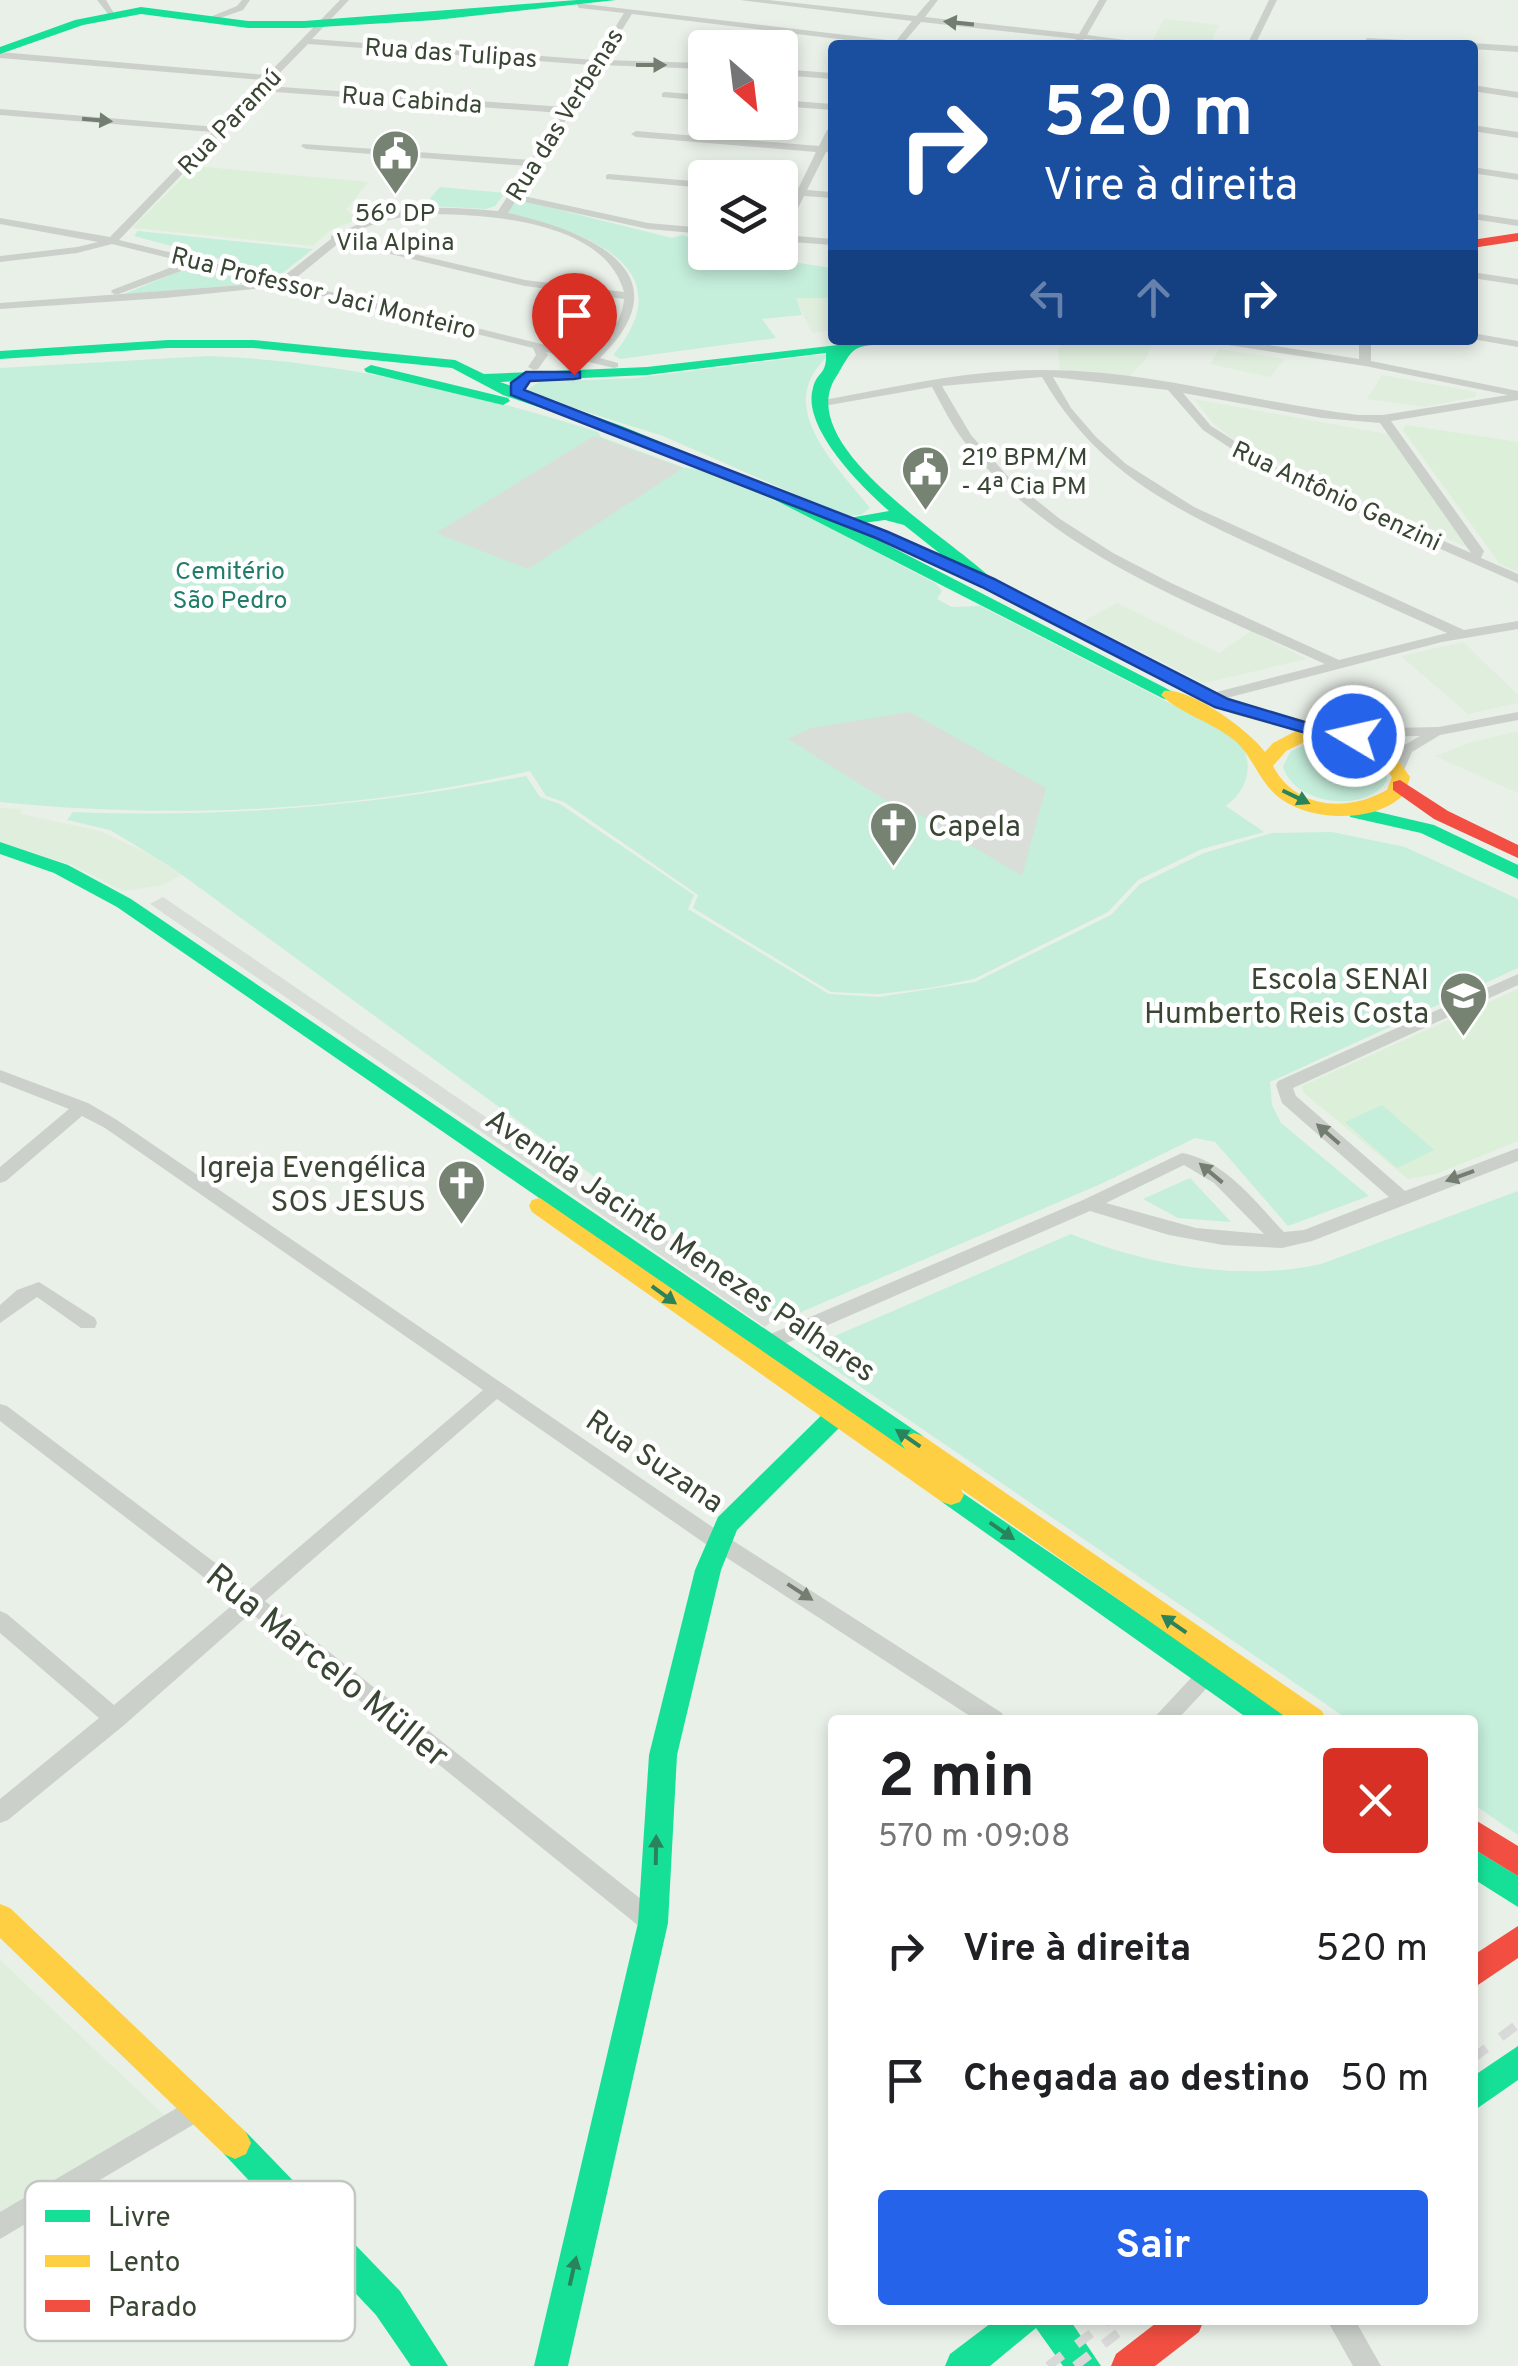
<!DOCTYPE html>
<html lang="pt">
<meta charset="utf-8">
<style>
:root{--surface:#fff;--page:#f2f2f2;--text:#202124;--muted:#757577;--accent:#2563eb}
body{margin:0;font-family:Overpass,sans-serif;background:var(--page);color:var(--text);height:100vh;display:flex;flex-direction:column;font-size:38px;white-space:nowrap}
*{box-sizing:border-box;margin:0}
p{font-size:32px;color:var(--muted)}
.icon{flex:none;width:55px;height:55px;fill:none;stroke:currentColor;stroke-width:2;stroke-linecap:round;stroke-linejoin:round}
.map{position:relative;flex:1;overflow:hidden}
.drawer{position:absolute;left:828px;top:1715px;width:650px;height:610px;display:flex;flex-direction:column;background:var(--surface);border-radius:10px;box-shadow:0 5px 15px #0003}
.drawer>*{flex:none}
.hud{position:absolute;left:828px;top:40px;width:650px;height:305px;border-radius:10px;box-shadow:0 5px 15px #0003;background:#1a4fa0;color:#fff;overflow:hidden}
.needle{width:65px;rotate:152deg}
.tools{position:absolute;left:688px;top:30px;display:grid;gap:20px}
.tools a{display:grid;place-items:center;width:110px;height:110px;border-radius:10px;background:var(--surface);box-shadow:0 5px 15px #0003;font-size:50px}
.pin{position:absolute;display:grid;place-items:center;width:85px;height:85px;color:#fff;margin:-102px -42px;border-radius:50% 50% 50% 0;rotate:-45deg;box-shadow:0 0 10px #0007}
.pin .icon{rotate:45deg}
.me{position:absolute;width:110px;margin:-55px;rotate:279deg;stroke-linejoin:round;filter:drop-shadow(0 0 8px #0008)}
.turn{display:flex;align-items:center;gap:35px;height:210px;padding:0 50px;font-size:45px}
.turn .icon{width:130px;height:130px;stroke-width:2.5}
.turn b{display:block;font-size:70px;line-height:85px}
.lanes{display:flex;align-items:center;height:95px;padding:0 50px;background:#0003;justify-content:center;gap:50px;direction:ltr}
.lanes .off{opacity:.35}
.round{display:grid;place-items:center;flex:none;width:105px;height:105px;border-radius:10px;background:var(--page)}
.head{display:flex;align-items:center;justify-content:space-between;height:170px;padding:0 50px}
h1{font-size:60px;font-weight:700;line-height:75px}
.button{display:flex;gap:20px;margin-top:auto;padding:20px 50px}
.button a{flex:1;height:115px;border-radius:10px;background:var(--accent);color:#fff;font-size:40px;font-weight:700;line-height:115px;text-align:center}
ul{padding:0;list-style:none}
li{display:flex;align-items:center;gap:30px;height:130px;padding:0 50px}
li div{flex:1}
li b{display:block;font-size:38px}
li em{font-style:normal}
.map>svg:first-child{display:block}
.residential{fill:#e0eede}
.education{fill:#dbefd9}
.green{fill:#c5eedb}
.parking{fill:#d9dfd8}
.lines{fill:none;stroke-linecap:round;stroke-linejoin:round}
.street{fill:#ccd0cb;fill-rule:evenodd}
.fast{fill:#16e098;fill-rule:evenodd}
.slow{fill:#ffcf43;fill-rule:evenodd}
.jam{fill:#f24e42;fill-rule:evenodd}
.rail{stroke:#d8d9d8;stroke-width:9;stroke-dasharray:18 18;stroke-linecap:butt}
.oneway{fill:#737d70}
.oneway2{fill:#2a845b}
.route{fill:#2563eb;stroke:#184099;stroke-width:2.5}
.labels{text-anchor:middle;stroke-width:9;stroke-linejoin:round;paint-order:stroke}
.far-street-label{font-size:25px;fill:#384633;stroke:#fff}
.far-poi-label{font-size:25px;fill:#384633;stroke:#fff}
.far-park-label{font-size:25px;fill:#217d69;stroke:#fff}
.poi-label{font-size:30px;fill:#384633;stroke:#fff;text-anchor:end}
.street-label{font-size:30px;fill:#384633;stroke:#fff}
.near-street-label{font-size:35px;fill:#384633;stroke:#fff}
.key{fill:#fff;stroke:#c3c8c2;stroke-width:2.5}
.key-label{font-size:28px;fill:#384633}
</style>
<div class="map">
<svg width="1518" height="2366" viewBox="0 0 1518 2366">
<rect width="100%" height="100%" fill="#e9f0e8"/>
<g class="residential">
<path d="M1164,19L1219,25L1210,45L1153,40Z"/>
<path d="M795,298H832V330L812,333Z"/>
<path d="M1065,340H1154L1145,360L1129,377L1060,370L1058,350Z"/>
<path d="M1219,349L1285,359L1270,377L1210,364Z"/>
<path d="M1382,375L1476,392L1475,397L1425,407L1367,399Z"/>
<path d="M1194,399L1387,434L1468,548L1241,445L1214,424Z"/>
<path d="M1117,603L1219,653L1251,631L1307,659L1204,683L1082,622Z"/>
<path d="M1463,642L1518,695V703L1468,714L1401,656Z"/>
<path d="M1518,731V793L1435,756L1472,742Z"/>
<path d="M0,808L22,809L21,814L99,831L188,871L163,885L123,891L72,865L0,842Z"/>
<path d="M0,1960L167,2118L0,2218Z"/>
</g>
<g class="education">
<path d="M195,166L368,182L346,210L359,219L330,230L313,246L132,228Z"/>
<path d="M1406,425L1518,442V572L1500,564L1403,430Z"/>
<path d="M1518,989V1141L1436,1174L1408,1179L1303,1092L1302,1086Z"/>
</g>
<g class="green">
<path d="M440,187L505,193L495,206L486,209L430,206L427,202Z"/>
<path d="M516,199L672,238L682,235L705,242V252L733,253L832,268V298H796L802,315L762,319L776,338L620,359L613,355C689,265 579,230 507,213Z"/>
<path d="M138,231L313,249L280,275L134,236Z"/>
<path d="M194,265L255,284L124,294Z"/>
<path d="M825,354L827,357C773,407 836,465 870,508L861,515L845,516L663,436L536,396L527,390L539,382L635,378Z"/>
<path d="M209,356C342,361 471,392 598,432L601,437L685,468C718,464 895,563 935,583L942,591L937,599L952,607L980,606L1230,734C1257,754 1251,788 1226,806L1264,832L1202,849L1138,880L1108,912L974,979L930,988L879,994L831,992L693,908L698,895L564,802L546,796L530,771C355,811 179,820 0,802V368Z"/>
<path d="M1312,742C1339,739 1388,745 1387,781C1366,814 1293,805 1283,766L1291,751Z"/>
<path d="M526,776L540,797L560,804L694,895L688,909L829,994L879,997L975,982L1111,915L1140,884L1204,853L1272,833L1332,832L1405,847L1518,899V968L1270,1082L1272,1105L1281,1123L1369,1196L1288,1226L1215,1142L1195,1138L1103,1183L787,1318L170,866L110,830L67,820L73,812C230,818 372,806 526,776Z"/>
<path d="M1382,1105L1434,1150L1397,1168L1345,1122Z"/>
<path d="M1190,1178L1231,1222L1178,1218L1143,1199Z"/>
<path d="M1518,1191V1835L1473,1804L1472,1720H1349L805,1349L1071,1234C1146,1265 1240,1282 1321,1264Z"/>
</g>
<g class="parking">
<path d="M594,436L683,468L528,569L436,533Z"/>
<path d="M910,712L1046,788L1022,876L905,806L898,808L788,739L811,728Z"/>
<path d="M163,897L778,1316L765,1327L150,904Z"/>
</g>
<g class="lines">
<g class="street">
<path d="M97,0H106L115,15H109Z"/>
<path d="M242,0H250L243,10L209,22L205,19L237,6Z"/>
<path d="M340,0H349L312,39L595,60L624,13L579,8L576,3L896,41L912,21L740,0H768L916,16L930,0H938L925,17L1079,34L1099,0H1107L1087,35L1164,45L1084,39L1081,45H1075L1076,39L921,22L904,42L913,45H887L632,14L603,60L705,63V69L600,65L519,195L648,223L705,228V234L648,229L516,200L508,213C585,230 689,271 600,358L618,363V367L614,368L546,352L548,355L538,369L534,370L528,367L536,355L533,348L282,286L165,298L0,309V303L268,283L197,265L116,295L111,292L112,290L185,262L112,244L77,253L0,262V256L77,247L98,242L0,224V218L110,237L212,132L0,115V109L217,127L262,80L0,58V52L267,75ZM308,44L591,65L564,107L267,86ZM262,91L561,113L531,160L303,144L301,146L306,149L527,166L498,211C460,208 419,204 381,215C364,220 348,230 331,236V239L280,279L119,240ZM423,214C484,214 604,219 624,292L525,280L346,238C370,222 395,218 423,214ZM340,242L525,286L624,299C622,323 607,339 590,356L291,282Z"/>
<path d="M1269,0H1277L1255,45H1247Z"/>
<path d="M1367,38L1444,42L1448,45L1364,43Z"/>
<path d="M1472,43L1518,46V52L1472,49V45H1468Z"/>
<path d="M780,69L832,73V79L780,75Z"/>
<path d="M1472,85L1518,92V98L1472,91Z"/>
<path d="M665,92L705,95V101L662,97V93Z"/>
<path d="M780,100L832,104V110L780,106Z"/>
<path d="M1472,125L1518,132V138L1472,131Z"/>
<path d="M832,127V139L828,147H832V153L826,152L807,190L832,192V198L804,196L785,235L832,239V245L780,241V225L795,195L780,194V188L798,189L816,152L636,137L631,134L636,131L819,146L827,130Z"/>
<path d="M1472,167L1518,174V180L1472,173Z"/>
<path d="M609,174L705,182V188L606,179V175Z"/>
<path d="M1472,213L1518,220V226L1472,219Z"/>
<path d="M1472,272L1518,279V285L1472,278Z"/>
<path d="M1472,333L1518,341V347L1472,339Z"/>
<path d="M1209,340H1237L1359,359V340H1371V361L1518,391V400L1391,421L1484,551L1481,558L1518,574V583L1268,473L1203,430L1168,390L1053,377L1071,408L1096,437L1126,464L1194,507L1464,630L1518,621V629L1442,642L1215,701H1205V695L1325,664C1199,606 1051,555 963,440C951,424 942,405 932,387L818,407L812,404L818,401C891,388 964,370 1039,370C1146,369 1252,402 1358,415H1383L1508,395L1365,366L1215,343ZM1042,377C1102,481 1189,516 1294,564C1345,587 1396,610 1447,633L1339,660L1171,583L1113,553L1060,519L1011,480L971,435L942,386ZM1183,393L1322,418L1380,423L1471,553L1276,467L1211,426Z"/>
<path d="M1518,712V720L1440,735L1412,752L1404,770L1399,771L1392,767L1401,747L1420,736L1338,737L1331,733L1338,729L1439,727Z"/>
<path d="M1518,974V985L1293,1088L1296,1096L1405,1191L1518,1148V1161L1312,1241L1282,1248L1223,1245L1169,1235L1090,1211L766,1352H752L750,1347L752,1342L1083,1200L1182,1153C1226,1161 1255,1202 1284,1232L1304,1230L1389,1197L1282,1103L1276,1085L1278,1081ZM1184,1165L1214,1183L1264,1234L1196,1228L1106,1203Z"/>
<path d="M0,1070L88,1103L117,1120L724,1535L1002,1713L1005,1720H976L710,1547L497,1399L265,1601L661,1915L665,1923L661,1931L653,1934L645,1931L251,1613L123,1726L8,1820L0,1823V1799L99,1718L0,1633V1611L7,1614L114,1705L236,1602L0,1421V1404L7,1406L250,1589L483,1390L105,1128L82,1116L6,1181L0,1183V1167L69,1109L0,1082Z"/>
<path d="M39,1282L95,1318L97,1323L95,1328H81L37,1297L0,1323V1305L17,1290Z"/>
<path d="M1211,1661L1218,1664L1222,1670L1218,1676L1177,1720H1152L1204,1664Z"/>
<path d="M199,2095L208,2098L211,2107L208,2116L0,2239V2212Z"/>
<path d="M1327,2320H1355L1381,2366H1353Z"/>
</g>
<g class="fast">
<path d="M577,0H616L436,20L304,28H248L141,14L83,25L0,54V47L75,20L141,7L248,21H304Z"/>
<path d="M168,340H253L455,360L484,374L647,367L838,345L848,340H892C882,347 866,343 856,349C849,353 842,367 838,374C786,445 957,541 996,583L988,588L982,587L904,525L885,520L849,525L1179,695L1176,699H1164L775,500L612,432L503,395L452,368L253,348H168L0,359V351ZM826,353C827,376 817,371 813,388C801,428 863,488 889,511L838,520L787,494L622,426L500,382L647,375Z"/>
<path d="M371,365L508,398L510,401L503,405L366,372L364,369Z"/>
<path d="M1357,807L1434,825L1518,865V879L1421,833L1350,817V809Z"/>
<path d="M0,842L68,865L131,899L923,1436L927,1443L923,1450L914,1453L905,1450L853,1414L737,1530L721,1570L677,1755L668,1923L568,2366H534L638,1923L649,1755L695,1570L718,1517L835,1402L117,907L54,873L0,854Z"/>
<path d="M951,1485L1282,1711L1286,1720H1250L942,1502L938,1495L942,1488Z"/>
<path d="M1472,1848L1518,1876V1907L1472,1878Z"/>
<path d="M1518,2046V2080L1472,2112V2077Z"/>
<path d="M235,2127L246,2132L400,2291L448,2366H411L376,2315L224,2154L219,2143L224,2132Z"/>
<path d="M995,2320H1070L1101,2366H1063L1036,2328L990,2366H945L950,2354Z"/>
</g>
<g class="slow">
<path d="M1197,687L1246,706L1362,734L1396,757L1410,777C1408,784 1406,793 1400,798C1370,824 1305,821 1276,795C1258,779 1252,755 1234,740C1212,722 1181,714 1161,695L1164,691C1190,687 1250,731 1265,752L1273,743L1296,731L1234,714L1191,696L1188,692ZM1315,737C1348,738 1372,750 1392,777L1387,790C1348,812 1296,810 1273,766L1286,751Z"/>
<path d="M540,1198L905,1449L901,1443L905,1436L914,1433L923,1436L1322,1711L1326,1720H1290L961,1489L964,1495L960,1502L951,1505L942,1502L532,1212L529,1206L532,1200Z"/>
<path d="M0,1904L10,1908L246,2132L251,2143L246,2154L235,2159L224,2154L0,1938Z"/>
</g>
<g class="jam">
<path d="M1518,233V241L1472,248V240Z"/>
<path d="M1400,780L1448,811L1518,845V858L1434,819L1393,790V782Z"/>
<path d="M1472,1818L1518,1846V1876L1472,1848Z"/>
<path d="M1518,1926V1958L1472,1989V1956Z"/>
<path d="M1160,2320H1204L1199,2332L1155,2366H1111L1116,2354Z"/>
</g>
<g class="rail">
<path d="M1472,2059L1518,2024"/>
<path d="M1048,2366L1109,2320"/>
<path d="M1075,2366L1135,2320"/>
</g>
</g>
<defs><path id="oneway-solid" d="M-6-.8H1V-3.2L6.5 0L1 3.2V.8H-6Z" transform="scale(2.5)"/></defs>
<g class="oneway">
<use href="#oneway-solid" transform="translate(959 23) rotate(-174)"/>
<use href="#oneway-solid" transform="translate(651 65)"/>
<use href="#oneway-solid" transform="translate(97 120) rotate(5)"/>
<use href="#oneway-solid" transform="translate(1328 1134) rotate(-139)"/>
<use href="#oneway-solid" transform="translate(1211 1173) rotate(-140)"/>
<use href="#oneway-solid" transform="translate(1460 1176) rotate(160)"/>
<use href="#oneway-solid" transform="translate(800 1592) rotate(33)"/>
</g>
<g class="oneway2">
<use href="#oneway-solid" transform="translate(1296 797) rotate(26)"/>
<use href="#oneway-solid" transform="translate(664 1295) rotate(36)"/>
<use href="#oneway-solid" transform="translate(908 1438) rotate(-145)"/>
<use href="#oneway-solid" transform="translate(1002 1531) rotate(35)"/>
<use href="#oneway-solid" transform="translate(1174 1624) rotate(-145)"/>
<use href="#oneway-solid" transform="translate(656 1850) rotate(-89)"/>
<use href="#oneway-solid" transform="translate(573 2271) rotate(-77)"/>
</g>
<path class="route" d="M526,372H580V378L574,379L530,381L524,390L888,532L994,579L1228,699L1321,727L1360,732L1363,736L1354,742L1320,737L1215,707L982,587L876,538L511,395V383Z"/>
<defs>
<symbol id="civic-pin" viewBox="-11 -11 22 30"><path d="M0 17L-7.5 6A9.5 9.5 0 1 1 7.5 6Z" fill="#768272" stroke="#fff"/><path d="M-.6-6.5H3V-4.5H.6V-3L4-1V1h2V6H-6V1h2V-1L-.6-3ZM-1.2 2.5V6h2.4V2.5Z" fill="#fff"/></symbol>
<symbol id="church-pin" viewBox="-11 -11 22 30"><path d="M0 17L-7.5 6A9.5 9.5 0 1 1 7.5 6Z" fill="#768272" stroke="#fff"/><path d="M-1.2-6h2.4v3.5h3.3v2.4h-3.3V6h-2.4V-.1h-3.3v-2.4h3.3Z" fill="#fff"/></symbol>
<symbol id="university-pin" viewBox="-11 -11 22 30"><path d="M0 17L-7.5 6A9.5 9.5 0 1 1 7.5 6Z" fill="#768272" stroke="#fff"/><path d="M0-5L7-2L0 1L-7-2ZM-4 1L0 2.5L4 1V4Q0 6-4 4Z" fill="#fff"/></symbol>
</defs>
<g fill-rule="evenodd">
<use href="#civic-pin" x="368" y="126" width="55" height="75"/>
<use href="#civic-pin" x="898" y="442" width="55" height="75"/>
<use href="#church-pin" x="866" y="798" width="55" height="75"/>
<use href="#university-pin" x="1436" y="968" width="55" height="75"/>
<use href="#church-pin" x="434" y="1156" width="55" height="75"/>
</g>
<g class="labels">
<g class="far-street-label">
<text transform="translate(451 52) rotate(4)" y="9">Rua das Tulipas</text>
<text transform="translate(412 99) rotate(4)" y="9">Rua Cabinda</text>
<text transform="translate(564 114) rotate(-58)" y="9">Rua das Verbenas</text>
<text transform="translate(229 121) rotate(-46)" y="9">Rua Paramú</text>
<text transform="translate(324 292) rotate(14)" y="9">Rua Professor Jaci Monteiro</text>
<text transform="translate(1337 495) rotate(25)" y="9">Rua Antônio Genzini</text>
</g>
<g class="far-poi-label">
<text x="395" y="221">56º DP<tspan x="395" dy="29">Vila Alpina</tspan></text>
<text x="961" y="465" text-anchor="start">21º BPM/M<tspan x="961" dy="29">- 4ª Cia PM</tspan></text>
</g>
<g class="far-park-label">
<text x="230" y="579">Cemitério<tspan x="230" dy="29">São Pedro</tspan></text>
</g>
<g class="poi-label">
<text x="928" y="836" text-anchor="start">Capela</text>
<text x="1429" y="989">Escola SENAI<tspan x="1429" dy="34">Humberto Reis Costa</tspan></text>
<text x="426" y="1177">Igreja Evengélica<tspan x="426" dy="34">SOS JESUS</tspan></text>
</g>
<g class="street-label">
<text transform="translate(681 1245) rotate(34)" y="10">Avenida Jacinto Menezes Palhares</text>
<text transform="translate(655 1461) rotate(34)" y="10">Rua Suzana</text>
</g>
<g class="near-street-label">
<text transform="translate(328 1665) rotate(39)" y="12">Rua Marcelo Müller</text>
</g>
</g>
<rect x="25" y="2181" width="330" height="160" rx="15" class="key"/>
<rect x="45" y="2210" width="45" height="12" fill="#16e098"/>
<rect x="45" y="2255" width="45" height="12" fill="#ffcf43"/>
<rect x="45" y="2300" width="45" height="12" fill="#f24e42"/>
<g class="key-label">
<text x="108" y="2226">Livre</text>
<text x="108" y="2271">Lento</text>
<text x="108" y="2316">Parado</text>
</g>
</svg>
<div class="tools">
<a><svg class="needle" viewBox="-14 -14 28 28"><path d="M0-13l5 13h-10z" fill="#e53935"/><path d="M0 13l5-13h-10z" fill="#757577"/></svg></a>
<a><svg class="icon" aria-label="layers" viewBox="0 0 24 24"><path d="M12 4l9 5-9 5-9-5zM3 14l9 5 9-5"/></svg></a>
</div>
<div class="pin" style="left:574px;top:375px;background:#d93025"><svg class="icon" aria-label="arrive" viewBox="0 0 24 24"><path d="M6 21V4h12l-3 4 3 4H6"/></svg></div>
<svg class="me" style="left:1354px;top:736px" viewBox="-20 -20 40 40"><circle r="17" fill="#2563eb" stroke="#fff" stroke-width="3"/><path d="M0-11L8 9 0 5-8 9z" fill="#fff"/></svg>
<div class="hud">
<div class="turn"><svg class="icon" aria-label="right" viewBox="0 0 24 24"><path d="M7 20v-9h11M14 6l5 5-5 5"/></svg><div><b>520 m</b>Vire à direita</div></div>
<div class="lanes"><svg class="icon off" aria-label="left" viewBox="0 0 24 24"><path d="M17 20v-9H6M10 6l-5 5 5 5"/></svg><svg class="icon off" aria-label="ahead" viewBox="0 0 24 24"><path d="M12 20V5M6 11l6-6 6 6"/></svg><svg class="icon" aria-label="right" viewBox="0 0 24 24"><path d="M7 20v-9h11M14 6l5 5-5 5"/></svg></div>
</div>
<section class="drawer">
<div class="head"><div><h1>2 min</h1><p>570 m · 09:08</p></div><a class="round" style="background:#d93025;color:#fff"><svg class="icon" aria-label="close" viewBox="0 0 24 24"><path d="M6 6l12 12M18 6L6 18"/></svg></a></div>
<ul>
<li><svg class="icon" aria-label="right" viewBox="0 0 24 24"><path d="M7 20v-9h11M14 6l5 5-5 5"/></svg><div><b>Vire à direita</b></div><em>520 m</em></li>
<li><svg class="icon" aria-label="arrive" viewBox="0 0 24 24"><path d="M6 21V4h12l-3 4 3 4H6"/></svg><div><b>Chegada ao destino</b></div><em>50 m</em></li>
</ul>
<div class="button"><a>Sair</a></div>
</section>
</div>
